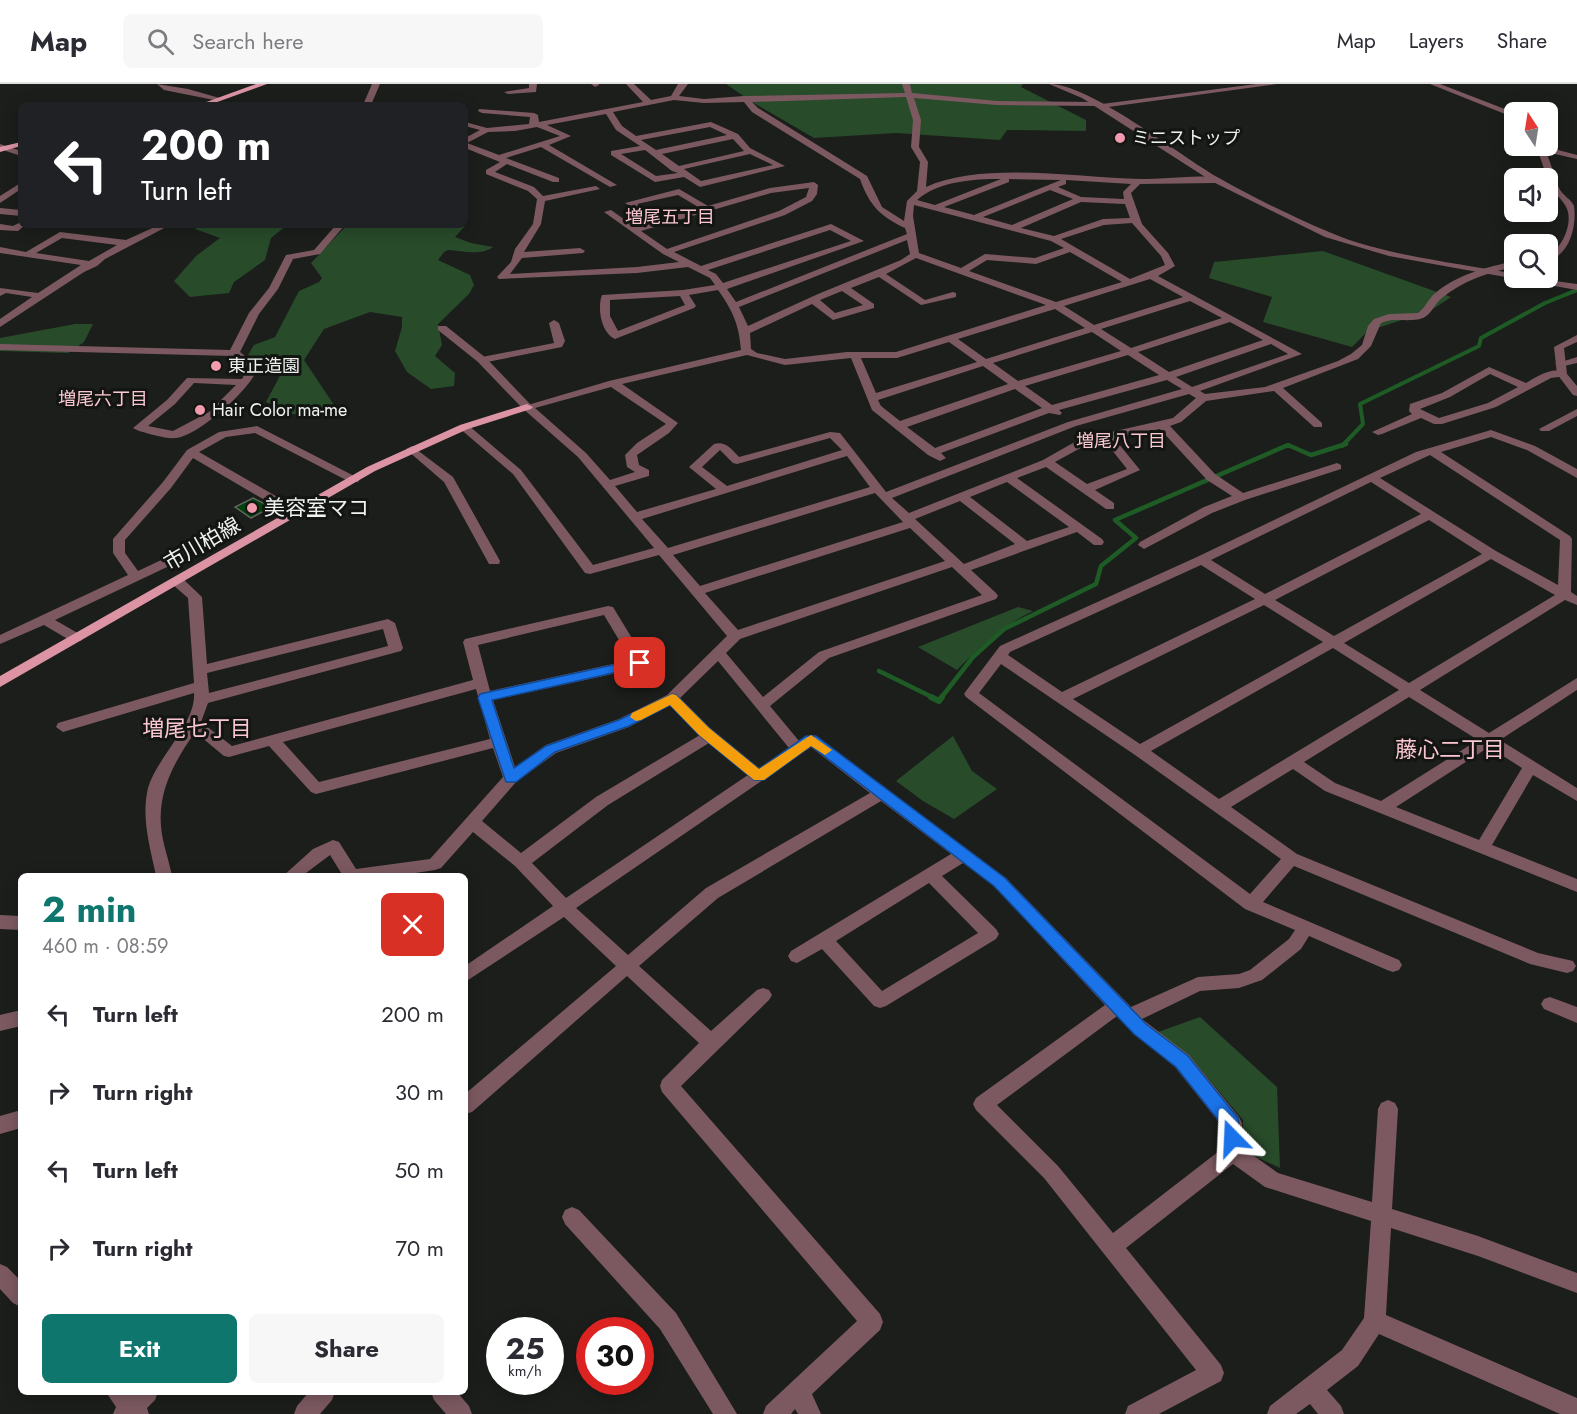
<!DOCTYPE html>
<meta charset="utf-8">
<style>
:root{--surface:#fff;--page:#f7f7f7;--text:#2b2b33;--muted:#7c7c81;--line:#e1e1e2;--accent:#0f766e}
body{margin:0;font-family:Jost,"Noto Sans JP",sans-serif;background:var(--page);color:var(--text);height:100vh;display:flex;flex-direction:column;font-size:22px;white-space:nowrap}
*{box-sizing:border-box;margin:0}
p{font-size:20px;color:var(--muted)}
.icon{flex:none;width:33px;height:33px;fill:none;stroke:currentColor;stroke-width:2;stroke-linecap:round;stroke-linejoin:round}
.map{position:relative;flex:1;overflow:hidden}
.drawer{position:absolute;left:18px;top:789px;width:450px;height:522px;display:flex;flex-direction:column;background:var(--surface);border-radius:9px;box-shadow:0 3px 15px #0003}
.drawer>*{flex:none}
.guide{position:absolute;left:18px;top:18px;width:450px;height:126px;border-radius:9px;box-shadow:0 3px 15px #0003;background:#202124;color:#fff;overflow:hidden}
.needle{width:39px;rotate:348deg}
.buttons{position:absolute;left:1504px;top:18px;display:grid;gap:12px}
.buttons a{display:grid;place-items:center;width:54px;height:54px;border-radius:9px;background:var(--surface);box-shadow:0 3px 15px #0003;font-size:30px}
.speed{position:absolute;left:486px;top:1233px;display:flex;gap:12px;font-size:30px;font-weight:700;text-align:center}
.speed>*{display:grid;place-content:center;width:78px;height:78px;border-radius:50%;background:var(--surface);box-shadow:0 3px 15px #0003;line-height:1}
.speed small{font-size:15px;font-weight:400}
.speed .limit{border:9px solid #d22;background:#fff;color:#111}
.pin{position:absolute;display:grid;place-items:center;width:51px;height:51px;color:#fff;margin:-26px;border-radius:12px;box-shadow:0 3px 9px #0006}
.me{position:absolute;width:66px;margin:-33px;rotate:339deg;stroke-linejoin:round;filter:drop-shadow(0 0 4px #0008)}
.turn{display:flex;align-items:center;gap:21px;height:126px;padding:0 24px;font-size:27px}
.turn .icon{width:78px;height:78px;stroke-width:2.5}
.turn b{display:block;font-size:42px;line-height:51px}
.round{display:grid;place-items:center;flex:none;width:63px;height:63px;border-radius:9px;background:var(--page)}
.summary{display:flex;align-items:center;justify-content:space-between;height:102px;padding:0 24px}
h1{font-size:36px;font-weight:700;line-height:45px;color:var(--accent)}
.primary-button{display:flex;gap:12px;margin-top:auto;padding:12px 24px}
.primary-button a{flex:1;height:69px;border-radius:9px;background:var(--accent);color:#fff;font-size:24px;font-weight:700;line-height:69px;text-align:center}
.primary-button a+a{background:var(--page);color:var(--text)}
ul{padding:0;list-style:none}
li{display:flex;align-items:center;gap:18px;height:78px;padding:0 24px}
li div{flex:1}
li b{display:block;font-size:22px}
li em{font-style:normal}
header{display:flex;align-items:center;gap:36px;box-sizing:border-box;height:84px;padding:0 30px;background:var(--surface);border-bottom:2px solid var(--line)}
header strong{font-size:28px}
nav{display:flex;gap:33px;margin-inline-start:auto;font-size:21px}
.search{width:420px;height:54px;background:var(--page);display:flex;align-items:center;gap:15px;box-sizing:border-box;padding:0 21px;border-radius:9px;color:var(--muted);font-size:22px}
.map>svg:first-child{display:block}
.green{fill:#284b2a}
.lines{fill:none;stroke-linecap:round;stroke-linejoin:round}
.stream-far2{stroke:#1e5b25;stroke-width:4}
.stream-far1{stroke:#1e5b25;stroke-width:4.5}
.stream{stroke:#1e5b25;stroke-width:6}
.building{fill:#00420b;stroke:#616561;stroke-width:1.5}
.minor{fill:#7c5960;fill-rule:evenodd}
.tertiary{fill:#7c5960;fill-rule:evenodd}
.primary{fill:#dc94a4;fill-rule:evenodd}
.route{fill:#1a73e8;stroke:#114b97;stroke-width:1.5}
.slow{fill:#f59e0b}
.poi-dot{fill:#f29aae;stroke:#121512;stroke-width:2}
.labels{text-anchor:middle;stroke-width:6;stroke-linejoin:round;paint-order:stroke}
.far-poi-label{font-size:18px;fill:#f0f2f0;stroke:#121512;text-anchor:start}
.far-neighbourhood-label{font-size:18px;fill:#fac6d1;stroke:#121512}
.poi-label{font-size:21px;fill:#f0f2f0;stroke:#121512;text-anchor:start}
.street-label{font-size:21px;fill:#f0f2f0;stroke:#121512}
.neighbourhood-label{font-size:22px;fill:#fac6d1;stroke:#121512}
</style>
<header>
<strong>Map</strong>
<div class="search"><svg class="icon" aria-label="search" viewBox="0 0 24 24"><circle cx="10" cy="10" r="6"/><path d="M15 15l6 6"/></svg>Search here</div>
<nav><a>Map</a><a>Layers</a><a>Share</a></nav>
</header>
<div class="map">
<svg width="1577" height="1330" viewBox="0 0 1577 1330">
<rect width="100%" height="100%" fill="#1b1e1b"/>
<g class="green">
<path d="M726,0H1023L1021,3L1086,36V47L1007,46L1000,56L896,49L814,54L752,18Z"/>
<path d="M200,141H287L271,154L265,176L234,198L229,209L190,213L174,197L196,172L220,154L195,145Z"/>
<path d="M347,141H463L464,143L455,153L471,159L493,163C481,172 463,167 448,166L444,168L438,176L470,191L474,201L469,210L438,240L442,261L435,272L455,289L454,302L431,305L407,288L395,267L402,243V233L370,228L324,245L304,276L336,324L329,334L292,330L266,318L284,284L248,271L254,261L275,253L299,207L319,198L322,194L311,179Z"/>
<path d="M1323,167L1451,213L1430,227L1368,247L1352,263L1263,238L1272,213L1209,194L1214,178Z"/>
<path d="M75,240H93L84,258L68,269L0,267V254Z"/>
<path d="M1018,523L1033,527C1002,542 981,562 957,586L918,563Z"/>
<path d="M953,652L972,687L997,705L954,735L923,717L896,697Z"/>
<path d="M1200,933L1277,1003L1280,1084L1250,1070L1243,1061V1036L1192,975L1158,948Z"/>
</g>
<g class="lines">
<g class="stream-far2">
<path d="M1286,362H1290"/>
<path d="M1342,362L1363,340L1360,320L1479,262L1481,254L1545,219L1577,206"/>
</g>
<g class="stream-far1">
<path d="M879,587L934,614"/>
<path d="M941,614L973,573L1004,545L1096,500L1101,482L1136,454L1115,436L1288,361L1311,371L1346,360"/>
</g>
<path class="stream" d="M931,613L939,617L942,613"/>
</g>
<path class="building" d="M253,414L271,423L251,434L235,423Z"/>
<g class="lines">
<g class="minor">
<path d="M157,0L188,5L223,15L219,17L164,6Z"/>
<path d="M372,0H380L371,21H363Z"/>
<path d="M529,0H537L536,8L508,10L504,8L529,4Z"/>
<path d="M591,0H599V1L595,3Z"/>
<path d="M626,0H634L651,16L671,12L678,0H688L679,12L704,15L744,12L905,9L902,0H910L912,9L997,17L1098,18L1102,20L1256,0H1277L1101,24L1097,22L997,21L914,14L921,36L919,63L928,78L926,103C984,77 1078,94 1141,95C1166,96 1194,90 1219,94L1220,96L1216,99L1140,100L1131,109L1142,140L1168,169L1175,182L1158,192L1302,270L1200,307L1205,310L1265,303L1338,277L1351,270L1362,261L1368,242L1374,235L1389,230L1418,229C1425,224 1428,216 1433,211C1455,191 1487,183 1515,177V183C1489,188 1462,197 1442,214C1434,220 1432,230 1423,234C1409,239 1394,233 1381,239L1371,262L1358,275L1283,304L1322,339V343H1314L1274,307L1206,317L1181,338L1170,342L1215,390L1243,409L1337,379L1341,381V385L1245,416L1212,429L1144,465L1138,461L1140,458L1204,423L1232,412L1207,396L1160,345L1114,354L1140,386L1095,406L1114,419V425H1106L1046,383L1017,394L1102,455L1104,458L1102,461H1094L1077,448L971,486L996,509L998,512L996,515L829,574L770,622L799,657L811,651L816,652L1006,794L1131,923L1198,893L1239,890L1250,886L1289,855L1295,846L1245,825L966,613L964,610L966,607L1000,562L1197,473L1416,368L1491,346L1535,362L1577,385V394L1527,366L1491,353L1441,368L1570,452L1572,455L1571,508L1577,512V521L1565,516L1420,606L1489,649L1577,594V606L1500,656L1577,704V717L1533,691L1492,761L1577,795V808L1325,707L1293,685L1231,723L1297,770L1538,869L1573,877L1576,882L1573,887L1567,889L1530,880L1294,782L1263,818L1399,876L1402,881L1399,886L1393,888L1387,886L1309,852L1301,865L1262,896L1239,904L1200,907L1142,935L1189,971L1239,1033L1242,1039L1243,1064L1278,1089L1372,1118L1378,1025L1381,1019L1388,1016L1395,1019L1398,1025L1392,1125L1478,1152L1577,1189V1209L1478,1172L1391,1144L1386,1231L1577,1314V1330H1560L1379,1250L1358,1282L1327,1306L1341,1322L1344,1330H1318L1310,1320L1296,1330H1267L1270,1322L1342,1266L1364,1234L1371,1137L1265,1103L1233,1080L1126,1164L1221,1281L1224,1289L1221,1297L1159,1330H1125L1128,1322L1196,1286L1044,1094L976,1026L973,1020L976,1014L1105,921L994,802L963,779L942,792L996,845L999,850L996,855L886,922L880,924L874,922L822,865L797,879L791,877L788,872L791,867L951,770L881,717L718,814L639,882L711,947L757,906L763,904L769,906L772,911L769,916L681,1002L880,1230L883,1238L880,1246L812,1310L821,1330H798L795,1325L791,1330H763L766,1322L857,1237L662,1008L660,1002L662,996L699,959L627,892L472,1028L465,1030V1010L616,882L564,833L465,898V882L553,822L515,782L473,748L441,784L435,786L396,792H343L330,771L302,792H283L313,765L333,756L339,758L356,785L430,775L503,693L493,664L316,710L311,708L269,662L229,673L224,672L195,648C175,677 158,706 161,742C162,758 169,776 172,792H156C150,763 141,734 148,704C157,673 196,640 194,609L63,648L56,643L58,639L194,599L188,514L172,500L170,497L172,494H182L202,513L207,580L388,535L395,539L403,564L401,567L208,619L201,638L232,662L473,596L463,558L465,555L608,522L613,523L647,579L640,584L493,616L515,683L546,661L619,635L667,611L727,552L659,471L590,490L585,489L513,390L458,343L464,340L468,341L521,386L593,481L654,464L578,373L521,323L609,297L741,266C739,241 733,227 718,206L689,211L696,222L694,224L615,255C601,249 597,224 602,211L683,206L715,201L710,194L688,183L637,189L499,195L497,193L511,178L515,165L533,140L537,115L528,107L486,90V86L500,78L465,64V54L480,46L465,42V38L487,44L529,40L530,33L482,29L478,27L479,25L534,29L538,31L539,38L643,18ZM906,13L913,36L911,63L920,78L917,107L907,117L904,137L882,123L867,92L758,24L752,18ZM674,16L704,19L744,18L752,28L860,95C869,121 881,133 905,144L907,150L736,218L727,205L864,157L831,140L701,182L674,168L785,131L812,117L817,110L818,101L814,98L770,104L708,122L679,105L625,119L654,137L635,143L611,126L604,128L663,170L679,178L637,183L510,190L522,174L583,169L585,167L580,164L524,168L541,140L545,117L600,105L596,102L543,112L534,103L495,88L507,80L553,98H559V94L506,74L541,63L610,103L617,101L549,61L571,52L547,41L606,30L616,46L640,62L611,67V71L655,98L684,93L700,103L785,82L750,64L738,50L711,38L636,52L622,42L613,28ZM537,43L560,52L499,71L467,59L488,48L515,47ZM710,43L727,51L656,66L641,56ZM733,55L744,67L679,82L662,70ZM645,66L672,87L678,89L656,92L621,70ZM750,70L773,81L701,97L684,85ZM1001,95L935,121L917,116C938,97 974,95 1001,95ZM1009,95L1061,96L974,131L944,123L1009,98ZM1066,96L1131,100L1123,108L1124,115L1081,113L1058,103L1066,100ZM809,104L806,113L779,127L667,165L641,147L771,109ZM1050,106L1073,115L1012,141L983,133ZM678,111L700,124L662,135L637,120ZM1081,118L1125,120L1130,134L1103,135L1054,152L1021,144ZM914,121L1051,157L1064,164L1035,174L985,170L961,184L919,169L913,132ZM1132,139L1161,172L1165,181L1130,195L1061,155L1104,141ZM830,146L851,157L723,199L716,190L708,186ZM907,156L910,170L901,176L818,210L748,242L739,223ZM1070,168L1122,198L1056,218L969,187L987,176L1036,180ZM916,174L1046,221L896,268H847L785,275L757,269L751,265L750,249L812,220L833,236L874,224V220L851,204L879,193L921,221L956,213V209L953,208L925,216L886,190ZM1150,195L1183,213L1094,241L1064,222ZM842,207L863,221L835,229L820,216ZM680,212L685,221L618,247L610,232V216ZM1190,217L1222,234L1131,264L1101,245ZM1055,225L1085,244L986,275L958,255ZM1230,238L1263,256L1169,288L1138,268ZM1092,248L1121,267L1018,297L993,279ZM949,258L977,278L876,309L861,274H897ZM1271,260L1288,270L1192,303L1176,293ZM747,271L785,281L851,274L872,326L928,371L940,377L946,374L941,369L1049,329L1060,331L1062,329L1059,326L1167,296L1182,305L1068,338L886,408L840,349L830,348L739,373C731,365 726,357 714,360L689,383L716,405L637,428L615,402L649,392V386L639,381L637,371L669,349L678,339L622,300ZM1128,271L1159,291L1052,321L1025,302ZM983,282L1008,300L900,337L881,322L878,316ZM611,303L666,340L637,359L625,371L627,383L635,388L610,396L586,369L535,324ZM1015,305L1042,324L935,364L907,343ZM1189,310L1196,314L1173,334L1080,355L1043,376L909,429L892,414L1076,342ZM830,354L842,366L727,402L702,383L720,366L733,379L737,380ZM1104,356L1127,385L1087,400L1055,378L1088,360ZM1430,371L1560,456L1558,501L1496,467L1380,394ZM847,372L870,403L668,464L642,435ZM1007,398L1069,443L1027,457L970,413ZM1371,398L1421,430L1265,510L1211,476ZM875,409L903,438L700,502L673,471ZM960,417L1015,460L964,480L915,435ZM1429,436L1482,470L1334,552L1275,516ZM910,444L945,477L738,546L705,509ZM1491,475L1555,511L1409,599L1344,559ZM1201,481L1255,515L1062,608L1008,571L1010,568ZM952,483L982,511L819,568L763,613L726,569L740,555ZM1264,521L1323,558L1140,660L1073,615ZM604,531L631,576L490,607L478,561ZM383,545L388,562L209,609L207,589ZM1333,564L1399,606L1219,715L1151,667ZM718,577L789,664L759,684L709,643L680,614ZM1001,580L1135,671L1281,775L1250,810L979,609ZM476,605L490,655L319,698L283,658ZM1409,613L1478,656L1381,717L1335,699L1304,678ZM670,621L700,651L596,713L521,769L482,737L516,698L556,669L629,643ZM709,659L748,691L566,814L532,779L608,721ZM811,663L870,709L706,804L628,871L576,824ZM1489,663L1522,684L1479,756L1396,723ZM929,799L978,849L882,907L836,857ZM1117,932L1134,950L1175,983L1222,1042L1223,1064L1113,1149L1058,1082L997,1021Z"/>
<path d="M1430,0H1440L1515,29V34Z"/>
<path d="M1535,62H1543L1577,71V75L1546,68C1551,79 1554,92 1559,104C1563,112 1571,115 1574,122C1577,144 1569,171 1548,177V171C1563,164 1575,136 1565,121C1560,113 1554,110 1550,102C1545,90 1542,75 1535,62Z"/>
<path d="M19,100L21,105L0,119V112Z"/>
<path d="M0,124L21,126V132L0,130Z"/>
<path d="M21,138V141H25L18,147L0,146V140L13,142Z"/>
<path d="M159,141H170L105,175L97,182L84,188L0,243V235L32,213L6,209L0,212V204L38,209L81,181L0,169V163L26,168L60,148L126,156ZM62,154L117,161L89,177L36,169Z"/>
<path d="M336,141H345L320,170L293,175L278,205L259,230L240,268L258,282C254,303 198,352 176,354C165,355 150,350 139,347L133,344L167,316L187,294L242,295L248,283L232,272L0,266V260L230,266L249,229L269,204L286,171L314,166ZM194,299L236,301L209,328L173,347L148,342L175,320Z"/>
<path d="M554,236L559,239L565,257L562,263L482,279L477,276L482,273L554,259L549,239Z"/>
<path d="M1577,273V279L1560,283L1555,280Z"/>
<path d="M1489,283L1526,299C1538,292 1555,281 1567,290L1566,292L1551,294L1496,323L1442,340H1434L1421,334L1382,350L1378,351L1372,348L1412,330L1409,327L1410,320L1442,309ZM1490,290L1518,303L1488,319L1439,334L1420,325L1450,313Z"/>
<path d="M1577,325V332L1549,347H1541L1539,345Z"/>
<path d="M257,342L360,395L358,398H350L255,349L226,353L199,368L300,426V432H292L193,374L171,404L125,456V469L138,487L212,452H220L222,455L220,458L55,536L81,551L83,554L81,557H71L44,541L0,560V551L128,491L113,469V455L163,398L187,366L219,348Z"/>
<path d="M412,362L453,393L500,477L499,480H489L444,398L408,367L406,365Z"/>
<path d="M0,831L21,832V846L0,845Z"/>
<path d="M1550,913L1577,923V939L1544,925L1541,920L1544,915Z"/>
<path d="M21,926V942L0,947V931Z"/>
<path d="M21,1026V1044L0,1050V1032Z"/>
<path d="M572,1123L579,1126L676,1229L737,1330H713L660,1245L565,1140L562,1133L565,1126Z"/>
<path d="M0,1180L7,1183L21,1197V1223L13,1219L0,1205Z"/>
<path d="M106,1308H158L155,1316L147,1324L149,1330H113L116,1323Z"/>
<path d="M309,1308H335L332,1316L320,1330H294L297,1322Z"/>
<path d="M431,1308H457L469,1322L472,1330H446L434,1316Z"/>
</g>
<g class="tertiary">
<path d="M1049,0C1091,0 1178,71 1219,94C1254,114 1292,132 1329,148C1381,171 1458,179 1515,190V194H1533L1577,200V206L1389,172L1325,153L1213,98L1082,14Z"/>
<path d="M0,60L21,67V72L0,65Z"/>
<path d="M438,242H446L486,274L531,321V325H523L478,278L438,246Z"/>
<path d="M1577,251V258L1564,264L1567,290L1577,302V312L1573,311L1557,290L1554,263Z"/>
</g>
<g class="primary">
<path d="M256,0H267L209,21H198Z"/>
<path d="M21,58V62L0,68V63Z"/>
<path d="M527,320L533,323L531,325L468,345L375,387L0,603V592L367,383L460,341Z"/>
</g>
</g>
<path class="route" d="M640,575L646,579L644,582L492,616L514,684L546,662L619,636L672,610L676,611L709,644L759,685L806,652H816L1005,794L1146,940L1188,972L1238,1034L1241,1054L1239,1059L1232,1062L1226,1059L1223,1042L1176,983L1134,950L994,802L811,662L764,696H754L699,651L670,621L629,642L555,668L516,698H506L478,614L480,610Z"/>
<path class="slow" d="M672,610L676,611L709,644L759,685L811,651L832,666L825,671L811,662L764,696H754L699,651L670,621L641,636L636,637L630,633L632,629Z"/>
<g class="poi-dot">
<circle cx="1120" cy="54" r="6"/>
<circle cx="216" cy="282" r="6"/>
<circle cx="200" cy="326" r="6"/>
<circle cx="252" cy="424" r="6"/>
</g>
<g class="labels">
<g class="far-poi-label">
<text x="1132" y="60">ミニストップ</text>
<text x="228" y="288">東正造園</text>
<text x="212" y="332">Hair Color ma-me</text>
</g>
<g class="far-neighbourhood-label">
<text x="670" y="139">増尾五丁目</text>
<text x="103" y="321">増尾六丁目</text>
<text x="1121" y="363">増尾八丁目</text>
</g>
<g class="poi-label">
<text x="264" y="431">美容室マコ</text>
</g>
<g class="street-label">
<text transform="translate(202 460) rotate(-30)" y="7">市川柏線</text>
</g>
<g class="neighbourhood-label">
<text x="197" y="652">増尾七丁目</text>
<text x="1450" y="673">藤心二丁目</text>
</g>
</g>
</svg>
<div class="buttons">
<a><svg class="needle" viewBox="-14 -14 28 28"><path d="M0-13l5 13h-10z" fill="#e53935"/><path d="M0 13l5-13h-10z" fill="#7c7c81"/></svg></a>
<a><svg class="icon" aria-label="sound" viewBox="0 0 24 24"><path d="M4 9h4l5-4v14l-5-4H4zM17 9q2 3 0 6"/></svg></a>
<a><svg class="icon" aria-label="search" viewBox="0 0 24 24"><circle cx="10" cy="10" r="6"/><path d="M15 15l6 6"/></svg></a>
</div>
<div class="speed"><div>25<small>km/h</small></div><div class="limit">30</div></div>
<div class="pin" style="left:640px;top:579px;background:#d93025"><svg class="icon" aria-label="arrive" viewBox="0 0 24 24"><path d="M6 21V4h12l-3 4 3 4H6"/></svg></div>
<svg class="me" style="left:1232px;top:1054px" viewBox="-20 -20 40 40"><path d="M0-17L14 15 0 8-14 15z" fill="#1a73e8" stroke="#fff" stroke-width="4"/></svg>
<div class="guide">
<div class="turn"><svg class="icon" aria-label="left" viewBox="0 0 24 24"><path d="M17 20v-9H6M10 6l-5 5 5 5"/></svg><div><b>200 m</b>Turn left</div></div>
</div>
<section class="drawer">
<div class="summary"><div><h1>2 min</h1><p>460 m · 08:59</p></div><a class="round" style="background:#d93025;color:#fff"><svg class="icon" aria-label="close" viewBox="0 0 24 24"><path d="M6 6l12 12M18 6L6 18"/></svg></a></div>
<ul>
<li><svg class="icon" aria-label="left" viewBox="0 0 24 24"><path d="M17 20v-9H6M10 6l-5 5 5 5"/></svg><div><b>Turn left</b></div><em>200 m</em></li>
<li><svg class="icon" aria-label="right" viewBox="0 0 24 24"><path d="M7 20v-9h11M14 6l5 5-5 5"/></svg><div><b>Turn right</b></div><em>30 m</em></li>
<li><svg class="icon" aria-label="left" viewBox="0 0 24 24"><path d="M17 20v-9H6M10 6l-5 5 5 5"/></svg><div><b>Turn left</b></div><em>50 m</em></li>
<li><svg class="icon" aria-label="right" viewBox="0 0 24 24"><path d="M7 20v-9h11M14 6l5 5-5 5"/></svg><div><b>Turn right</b></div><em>70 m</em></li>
</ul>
<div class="primary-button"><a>Exit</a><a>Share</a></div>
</section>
</div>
